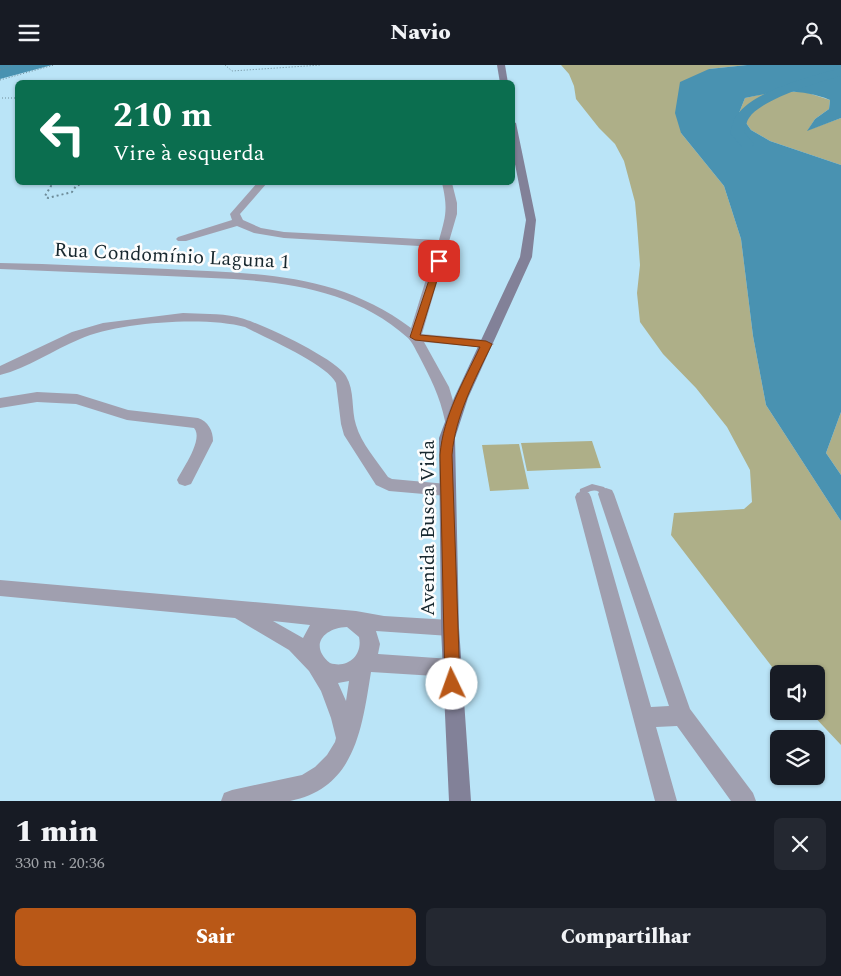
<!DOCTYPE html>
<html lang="pt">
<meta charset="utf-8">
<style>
:root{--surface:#171b24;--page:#242831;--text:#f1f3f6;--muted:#9ea1a6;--accent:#b95817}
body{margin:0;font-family:Spectral,serif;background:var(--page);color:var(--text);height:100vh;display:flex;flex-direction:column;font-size:19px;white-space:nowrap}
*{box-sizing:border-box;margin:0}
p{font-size:16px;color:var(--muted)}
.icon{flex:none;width:28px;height:28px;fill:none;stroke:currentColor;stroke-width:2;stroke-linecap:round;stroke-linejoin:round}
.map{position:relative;height:736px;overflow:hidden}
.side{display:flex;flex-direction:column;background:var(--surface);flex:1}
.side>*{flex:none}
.banner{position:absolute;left:15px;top:15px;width:500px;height:105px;border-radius:8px;box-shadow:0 1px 4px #0004;background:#0b6e4f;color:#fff;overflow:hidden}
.buttons{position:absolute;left:770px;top:600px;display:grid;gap:10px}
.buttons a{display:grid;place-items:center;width:55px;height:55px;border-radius:8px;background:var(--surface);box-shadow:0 1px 4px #0004;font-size:25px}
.pin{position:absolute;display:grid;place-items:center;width:42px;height:42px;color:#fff;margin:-21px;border-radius:10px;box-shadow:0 2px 8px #0006}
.me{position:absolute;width:55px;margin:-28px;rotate:357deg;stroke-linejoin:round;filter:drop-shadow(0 0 4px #0008)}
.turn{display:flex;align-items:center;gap:18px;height:105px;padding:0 15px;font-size:22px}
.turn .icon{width:65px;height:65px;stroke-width:2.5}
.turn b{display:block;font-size:35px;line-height:42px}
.round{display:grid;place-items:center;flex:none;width:52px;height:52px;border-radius:8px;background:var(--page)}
.head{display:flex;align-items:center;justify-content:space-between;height:85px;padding:0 15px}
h1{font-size:30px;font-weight:800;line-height:38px}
.button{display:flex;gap:10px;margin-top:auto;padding:10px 15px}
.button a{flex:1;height:58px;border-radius:8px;background:var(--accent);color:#fff;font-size:20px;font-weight:800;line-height:58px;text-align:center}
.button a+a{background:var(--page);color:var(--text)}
header{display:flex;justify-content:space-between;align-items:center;height:65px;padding:0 15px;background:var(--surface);font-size:22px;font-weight:800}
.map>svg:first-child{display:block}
.green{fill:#aeaf88}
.water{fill:#4992b1}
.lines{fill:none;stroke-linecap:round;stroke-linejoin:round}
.river{fill:#4992b1;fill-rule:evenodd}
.path-far1{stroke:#6d8b98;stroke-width:1;stroke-dasharray:1 2;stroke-linecap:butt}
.path{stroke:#6d8b98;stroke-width:2;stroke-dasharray:2 3;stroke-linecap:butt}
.lane{fill:#a09faf;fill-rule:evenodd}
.street{fill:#a09faf;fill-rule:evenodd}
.secondary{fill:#828198;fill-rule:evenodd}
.route{fill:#b95817;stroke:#78390f}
.labels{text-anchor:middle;stroke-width:5;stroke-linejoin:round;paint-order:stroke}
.street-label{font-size:20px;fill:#18282f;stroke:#fdfdfd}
</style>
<header><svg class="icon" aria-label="menu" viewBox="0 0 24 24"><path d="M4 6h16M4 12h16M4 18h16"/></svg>Navio<svg class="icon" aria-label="person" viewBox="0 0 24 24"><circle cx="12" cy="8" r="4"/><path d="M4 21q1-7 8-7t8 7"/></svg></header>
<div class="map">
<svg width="841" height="736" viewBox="0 0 841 736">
<rect width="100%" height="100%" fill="#bae4f7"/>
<g class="green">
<path d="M561,0H747L709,4L681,68L724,121L741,174L753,271L766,340L841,456V680L809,646H816V609H779V611L671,470L674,448L744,444L752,437L750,405L727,362L696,323L663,289L640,257L637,228L640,200L637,159L635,137L624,96L615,79L599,63L576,34L574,21L569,9Z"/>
<path d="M772,27H805L830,35L829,44L815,54L808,65L841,53V100L770,76L751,65L739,48L745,33Z"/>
<path d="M841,347V410L826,388Z"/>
<path d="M592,376L601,403L527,406L521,378Z"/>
<path d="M519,379L529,424L490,426L482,380Z"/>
</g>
<g class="water">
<path d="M0,0H52L0,14Z"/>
<path d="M747,0H841V53L807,66L815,54L829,44L830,35C800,23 776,26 745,33L739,48L751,65L770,76L841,100V347L826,388L841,410V456L766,340L753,271L741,174L724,121L681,68L675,48L680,17L709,4Z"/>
</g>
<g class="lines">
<path class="river" d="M841,3V11C819,17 761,34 749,53C746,57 746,63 744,67L754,79L752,82H742L730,68C732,62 733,55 737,50C755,25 812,11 841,3Z"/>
<g class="path-far1">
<path d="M225,0L232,6L321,0"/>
<path d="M0,5L12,0"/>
<path d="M0,15L54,0"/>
<path d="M152,18L158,16"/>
<path d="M2,33H18"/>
</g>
<path class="path" d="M46,118L51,121L45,131L48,133L72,127L76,121L83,118"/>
<path class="lane" d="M592,419L604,422L610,429L609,431H603C598,425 594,424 587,428L586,434H580L579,432L580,424Z"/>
<g class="street">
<path d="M257,118H267L240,149L243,155L261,163L284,167L439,175C446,150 448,144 442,118H452L457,138V149L422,269L487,275L494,279L487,283L424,277L449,322L459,356L457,360L452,361L447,360L445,356C440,331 430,312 418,289C415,284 413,278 408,273C342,213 251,215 167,211C111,209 56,206 0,204V198C56,199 112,202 168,204C257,209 336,207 411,263L436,182L284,173L254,168L237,161L186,176H178L176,174L178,172L232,155L230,149Z"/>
<path d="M183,248C200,249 219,248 237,252C257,256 337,294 346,311C355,326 351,344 356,360C361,378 377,396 388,412L392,414L447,419L453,421L455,425L453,429L447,431L389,426L376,420L344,370L341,359L336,318C327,299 266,273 245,262C206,251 118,257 80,274C53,285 28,303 0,310V301L72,267L103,258Z"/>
<path d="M37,327L77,329L128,345L198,353C208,356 213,366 213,376L191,419L185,421L179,419L177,415C183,403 204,374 194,363L127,355L76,339L37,337L0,343V333Z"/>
<path d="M606,423L612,425L614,429L690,644L753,728L756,736H731L677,661L656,662L677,736H655L575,432L577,428L583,426L589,428L591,432L651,642L669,641L598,429L600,425Z"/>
<path d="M0,515L356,546L384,551L450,555L457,557L459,563L457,569L450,571L376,566L380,579L378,589L451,594L458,596L461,603L458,610L451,612L371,607C362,662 356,723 290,736C271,736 241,736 221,736L224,728L232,725L302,710L315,702L327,690L335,677L336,673L331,653L321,626L309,606L289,585L235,553L0,531ZM273,556L310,560L303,573ZM347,562L359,572C363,590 348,604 330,598C309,581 323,563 347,562ZM349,616L346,636L338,618Z"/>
</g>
<g class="secondary">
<path d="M497,0H505L508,18H500Z"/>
<path d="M512,56L516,58L536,155L532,192L468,333L455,373L459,563L471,736H449L441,563L439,373L454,333L520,192L526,155L512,84Z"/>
</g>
</g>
<path class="route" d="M436,194L443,196L420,270L486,276L492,279C475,314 455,351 452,390L460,619L458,624L452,626L447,624L445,619L440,390C443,351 464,316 480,282L415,275L410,272Z"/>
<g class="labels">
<g class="street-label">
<text transform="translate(172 190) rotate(3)" y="7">Rua Condomínio Laguna 1</text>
<text transform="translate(427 463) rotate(-90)" y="7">Avenida Busca Vida</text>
</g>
</g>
</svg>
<div class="buttons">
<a><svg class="icon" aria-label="sound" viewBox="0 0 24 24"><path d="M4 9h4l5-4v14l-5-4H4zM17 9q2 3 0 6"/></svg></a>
<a><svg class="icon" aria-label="layers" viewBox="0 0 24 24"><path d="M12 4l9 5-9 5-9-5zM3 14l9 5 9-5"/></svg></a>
</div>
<div class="pin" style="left:439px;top:196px;background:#d93025"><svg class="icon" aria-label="arrive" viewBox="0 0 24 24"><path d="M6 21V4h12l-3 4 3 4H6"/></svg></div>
<svg class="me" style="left:452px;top:619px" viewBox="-20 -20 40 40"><circle r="19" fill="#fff"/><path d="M0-13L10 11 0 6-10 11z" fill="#b95817"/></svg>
<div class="banner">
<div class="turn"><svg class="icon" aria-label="left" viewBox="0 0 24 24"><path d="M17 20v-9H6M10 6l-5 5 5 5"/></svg><div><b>210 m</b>Vire à esquerda</div></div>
</div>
</div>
<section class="side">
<div class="head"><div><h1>1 min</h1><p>330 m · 20:36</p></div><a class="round"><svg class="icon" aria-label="close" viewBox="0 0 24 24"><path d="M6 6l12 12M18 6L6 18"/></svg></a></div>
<div class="button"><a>Sair</a><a>Compartilhar</a></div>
</section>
